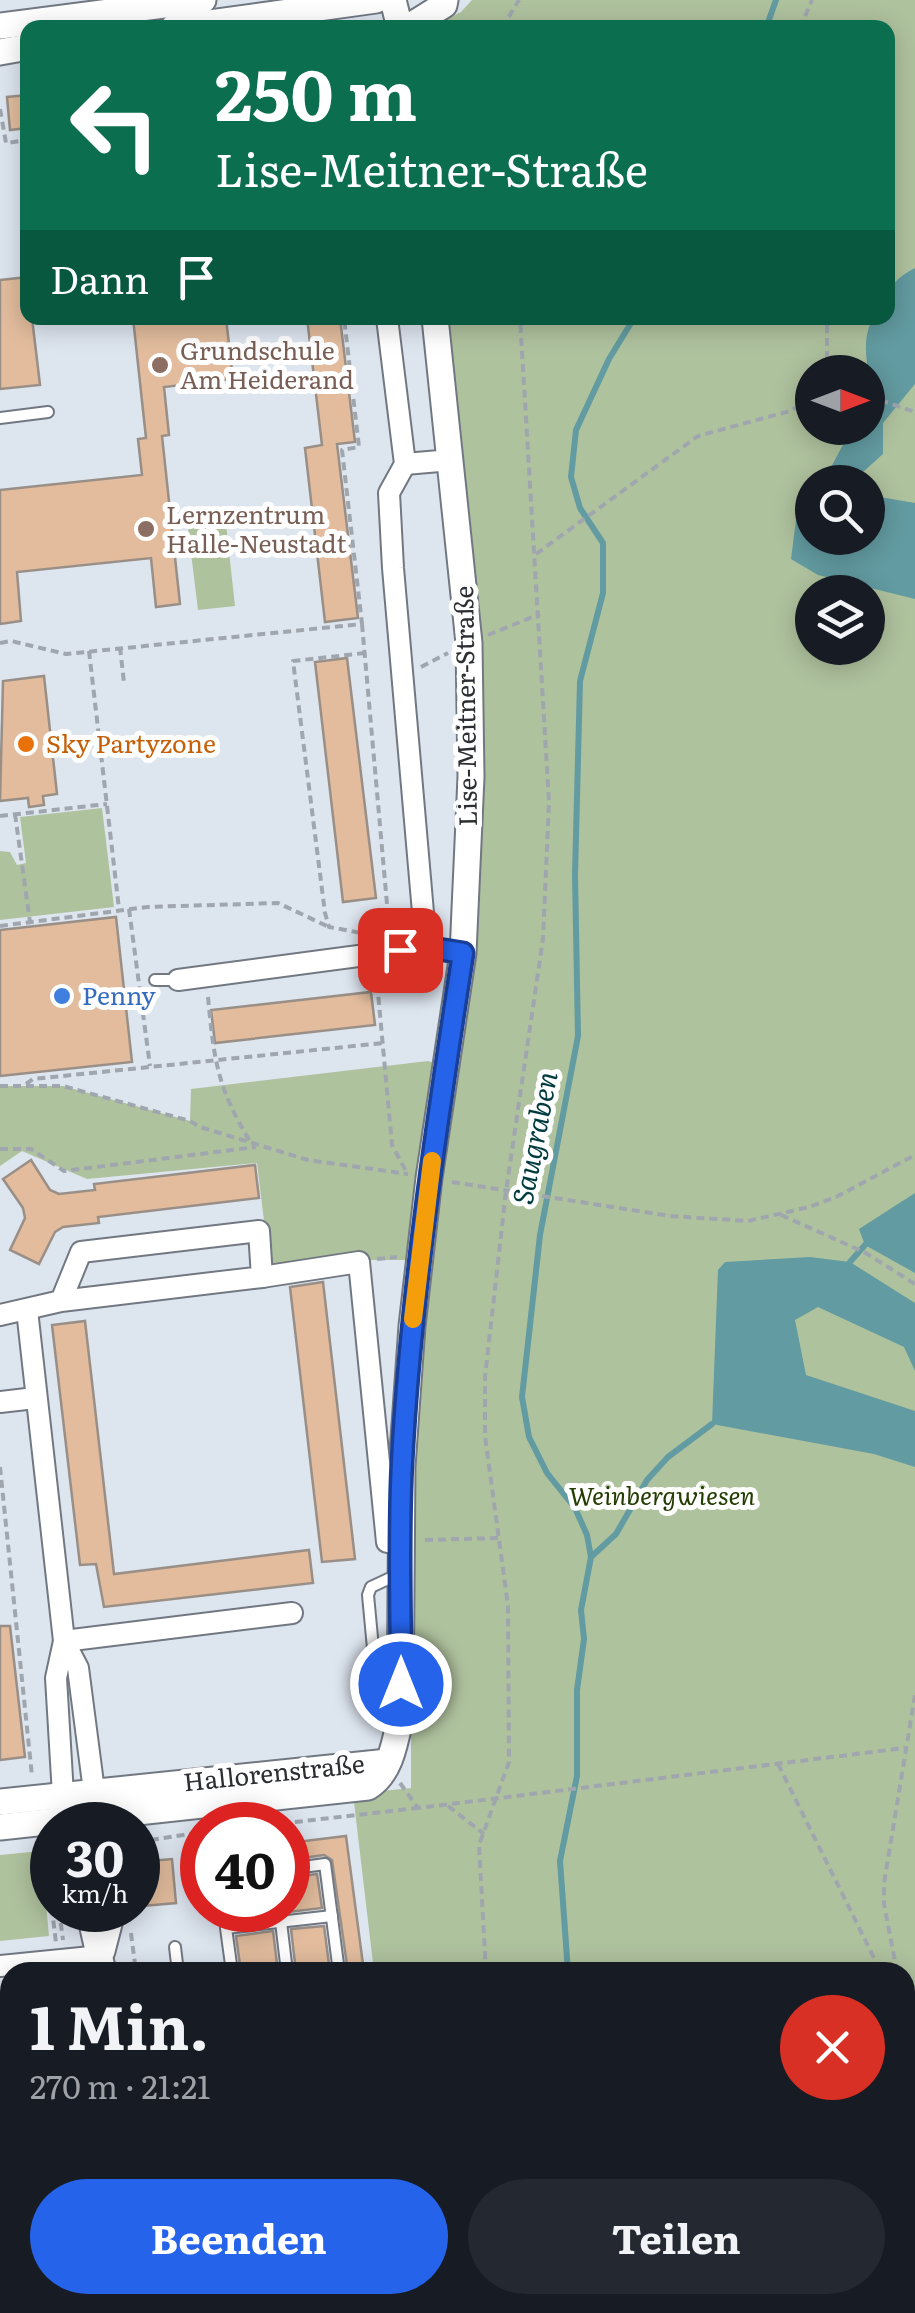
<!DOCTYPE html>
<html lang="de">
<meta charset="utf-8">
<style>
:root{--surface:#171b24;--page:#242831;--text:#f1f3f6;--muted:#9ea1a6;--accent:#2563eb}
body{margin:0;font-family:Literata,serif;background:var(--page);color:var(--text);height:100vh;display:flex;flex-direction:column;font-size:38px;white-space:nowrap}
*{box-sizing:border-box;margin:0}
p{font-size:32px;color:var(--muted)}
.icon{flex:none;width:55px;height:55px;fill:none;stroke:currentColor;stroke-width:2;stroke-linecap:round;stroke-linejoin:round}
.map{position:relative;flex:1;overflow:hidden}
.side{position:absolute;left:0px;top:1962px;width:915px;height:352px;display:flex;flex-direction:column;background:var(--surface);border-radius:30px 30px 0 0;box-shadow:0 5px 25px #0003}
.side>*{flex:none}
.top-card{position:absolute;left:20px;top:20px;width:875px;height:305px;border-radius:20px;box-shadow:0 5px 25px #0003;background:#0b6e4f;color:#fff;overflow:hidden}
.needle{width:65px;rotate:90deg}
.tools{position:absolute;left:795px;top:355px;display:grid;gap:20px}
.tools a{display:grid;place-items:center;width:90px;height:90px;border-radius:50%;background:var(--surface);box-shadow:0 5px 25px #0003;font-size:50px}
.speed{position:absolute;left:30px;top:1802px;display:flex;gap:20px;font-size:50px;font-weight:700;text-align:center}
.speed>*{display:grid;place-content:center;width:130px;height:130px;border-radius:50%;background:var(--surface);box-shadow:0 5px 25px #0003;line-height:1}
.speed small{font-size:25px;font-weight:400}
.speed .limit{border:15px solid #d22;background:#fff;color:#111}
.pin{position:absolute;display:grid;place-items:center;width:85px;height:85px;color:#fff;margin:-42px;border-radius:20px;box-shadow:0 5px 15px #0006}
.me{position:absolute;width:110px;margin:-55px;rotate:0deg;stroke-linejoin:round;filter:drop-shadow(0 0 8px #0008)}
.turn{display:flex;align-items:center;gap:35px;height:210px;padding:0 30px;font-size:45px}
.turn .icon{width:130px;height:130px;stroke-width:2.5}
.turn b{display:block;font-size:70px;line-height:85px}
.then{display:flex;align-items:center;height:95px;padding:0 30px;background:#0003;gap:20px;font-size:38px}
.round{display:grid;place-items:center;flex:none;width:105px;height:105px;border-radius:52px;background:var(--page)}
.headline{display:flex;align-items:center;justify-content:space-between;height:170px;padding:0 30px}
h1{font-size:60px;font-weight:700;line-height:75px}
.action{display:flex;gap:20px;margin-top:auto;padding:20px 30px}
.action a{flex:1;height:115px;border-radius:60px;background:var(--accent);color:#fff;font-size:40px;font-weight:700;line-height:115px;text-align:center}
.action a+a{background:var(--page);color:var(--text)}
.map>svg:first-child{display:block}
.green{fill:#afc29e;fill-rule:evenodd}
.water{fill:#629ba1}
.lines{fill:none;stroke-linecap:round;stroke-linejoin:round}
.stream{stroke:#629ba1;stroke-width:6}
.building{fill:#e2bc9d;stroke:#998f87;stroke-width:2.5}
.service-casing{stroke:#727882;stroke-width:14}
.minor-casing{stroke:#727882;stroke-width:24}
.tertiary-casing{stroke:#727882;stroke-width:29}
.path{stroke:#a0a6ae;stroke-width:4;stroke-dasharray:8 5;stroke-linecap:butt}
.service{stroke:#fff;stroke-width:10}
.minor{stroke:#fff;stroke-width:20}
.tertiary{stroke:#fff;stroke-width:25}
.route-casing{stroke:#184099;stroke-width:25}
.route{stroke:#2563eb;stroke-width:18}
.slow{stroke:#f59e0b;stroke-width:18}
.education-dot{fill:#8d6e63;stroke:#fff;stroke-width:4}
.food-dot{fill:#e8710a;stroke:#fff;stroke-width:4}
.shop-dot{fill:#3f7fe0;stroke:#fff;stroke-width:4}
.labels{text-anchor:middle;stroke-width:10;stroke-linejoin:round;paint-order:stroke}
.education-label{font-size:25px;fill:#785e54;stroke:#fff;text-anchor:start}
.street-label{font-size:25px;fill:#2c2e32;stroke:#fff}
.food-label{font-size:25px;fill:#c56008;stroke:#fff;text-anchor:start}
.shop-label{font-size:25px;fill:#366cbe;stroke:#fff;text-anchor:start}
.park-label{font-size:25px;font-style:italic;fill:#233c00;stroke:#fff}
.water-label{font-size:28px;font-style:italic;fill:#013b40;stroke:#fff}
</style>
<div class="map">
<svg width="915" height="2313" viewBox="0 0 915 2313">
<rect width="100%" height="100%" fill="#dde5ef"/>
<g class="green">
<path d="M472,0H915V2313H412L411,2305H905V1972H374L353,1794L411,1788V1489L428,1255L471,973L481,860L482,747L442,318H888V28L431,27L461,12ZM812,372H868V428H812ZM812,482H868V538H812ZM812,592H868V648H812Z"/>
<path d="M225,515L235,606L198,610L187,520Z"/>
<path d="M102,808L114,907L0,920V851L10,852L17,865L26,863L20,817Z"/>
<path d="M428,1061L443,1065L420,1260H362L270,1271L257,1163L87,1179L22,1151L0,1166V1086H63L190,1121L191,1089Z"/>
<path d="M41,1851L49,1936L0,1941V1855Z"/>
</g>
<g class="water">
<path d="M915,268V384L883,423V454L863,472L864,482H823L852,428H868C868,414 869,400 869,388C869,363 860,342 873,318H888C888,289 889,282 915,268Z"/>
<path d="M868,495L915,503V599L818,575L791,559L797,512L812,504V538H868Z"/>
<path d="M915,1193V1273L865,1245L859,1229Z"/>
<path d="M810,1257L850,1262L915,1303V1371L904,1347L818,1307L795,1320L806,1375L915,1411V1467L874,1454L712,1424L718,1270L725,1262Z"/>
<path d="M905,2153C915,2200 915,2265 904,2313H860V2305H905Z"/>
</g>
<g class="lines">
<g class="stream">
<path d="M766,28L776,0"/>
<path d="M850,1262L865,1245"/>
<path d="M591,1557L616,1534L647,1480L668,1457L712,1424"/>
<path d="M568,1972L560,1861L577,1776V1690L584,1639L581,1610L591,1557L587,1535L575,1508L547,1473L529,1437L522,1397L540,1235L578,1036L575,875L580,681L603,593V543L580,508L571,477L576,430L609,359L634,318"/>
<path d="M908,2293H915"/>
<path d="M567,2313V2305"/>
</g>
</g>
<g class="building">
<path d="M28,95V128L10,130L7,97Z"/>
<path d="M28,277V318H32L40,385L0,389V280Z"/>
<path d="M133,318H226L233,379L164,387L169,435L162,436L180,604L156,607L151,558L17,572L21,621L0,624V490L142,475L138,439L146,438Z"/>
<path d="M307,318H340L355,442L337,444L358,618L325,622L305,448L322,445Z"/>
<path d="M347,658L376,898L343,902L315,662Z"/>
<path d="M44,676L57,794L43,796L44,805L29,807L28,798L0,801L3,681Z"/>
<path d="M116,917L132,1062L0,1076V930Z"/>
<path d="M371,992L375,1025L215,1043L211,1010Z"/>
<path d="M31,1160L50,1190L59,1194L95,1190L94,1184L255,1165L259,1198L98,1217L99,1223L63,1227L55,1232L39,1264L10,1250L25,1218L23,1208L3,1179Z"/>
<path d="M323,1282L355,1559L322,1562L290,1287Z"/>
<path d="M85,1321L114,1574L309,1550L313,1583L104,1607L96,1564L80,1565L52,1325Z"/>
<path d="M0,1626H10L25,1757L0,1760Z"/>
<path d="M346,1836L364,1972H348L332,1860L324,1855L288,1860V1843Z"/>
<path d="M172,1859L176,1903L143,1906L139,1862Z"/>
<path d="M317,1874L322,1908L288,1912V1878Z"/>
<path d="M324,1926L330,1972H296L291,1929Z"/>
<path d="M273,1931L278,1972H241L236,1936Z"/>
</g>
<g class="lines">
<defs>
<g id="service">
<path d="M0,418L48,412"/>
<path d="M155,980H178"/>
<path d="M376,1680L368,1595L371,1587L401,1573"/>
<path d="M288,1869L325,1864L339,1972"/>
<path d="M281,1922L287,1972"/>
<path d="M175,1947L178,1972"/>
<path d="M232,1972L226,1928L332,1916"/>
<path d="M204,2305L205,2313"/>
<path d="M259,2305L260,2313"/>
<path d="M311,2305L312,2313"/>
<path d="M364,2305L365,2313"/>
</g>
<g id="minor">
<path d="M387,318L405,464L389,493L393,568L426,947"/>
<path d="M405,464L451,460"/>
<path d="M178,980L426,947L463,953"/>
<path d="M262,1277L359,1262L387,1542L403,1541"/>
<path d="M27,1310L64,1641L78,1668L94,1791"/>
<path d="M0,1315L61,1301L262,1277L259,1231L81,1252L61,1301"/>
<path d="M0,1402L35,1398"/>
<path d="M64,1641L292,1613"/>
<path d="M63,1795L56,1678L64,1641"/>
<path d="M0,1966L101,1956"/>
</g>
<g id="tertiary">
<path d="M393,0L400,28"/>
<path d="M0,26L203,0"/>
<path d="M173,28L376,0"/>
<path d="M407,28L444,5L445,0"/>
<path d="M0,52L28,47"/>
<path d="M0,1802L388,1762"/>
<path d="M0,1827L368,1787C390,1774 395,1743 400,1719L402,1466L412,1326L429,1178L463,953L471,777L469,643L435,318"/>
<path d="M89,1910L103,1972"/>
<path d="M102,1951L110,1920L109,1910"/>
<path d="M136,2305L137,2313"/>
</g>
</defs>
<use href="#service" class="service-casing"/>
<use href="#minor" class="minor-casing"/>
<use href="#tertiary" class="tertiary-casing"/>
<g class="path">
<path d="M502,28L519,0"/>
<path d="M800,28L812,0"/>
<path d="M0,109L6,143L28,140"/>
<path d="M827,372V318"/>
<path d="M868,396L915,412"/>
<path d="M536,554L698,436L790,411L812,398"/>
<path d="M362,624L387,904L381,925L374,933"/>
<path d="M488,635L540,614"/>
<path d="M0,643L11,641L66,654L362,624L342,450L359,447L344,318"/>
<path d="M120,647L124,683"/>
<path d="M89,651L119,909"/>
<path d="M365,653L293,661L325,913L329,927L367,934"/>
<path d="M421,667L448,653"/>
<path d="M15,814L30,922"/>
<path d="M0,816L107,804"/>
<path d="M129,909L150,1066"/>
<path d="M0,926L147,907L278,903L329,927"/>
<path d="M376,971L392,1145L407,1173"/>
<path d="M208,997C214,1060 217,1088 251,1143"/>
<path d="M26,1084L33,1079L383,1043"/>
<path d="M0,1086H63L190,1121L200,1127L308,1160L408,1174"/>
<path d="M0,1149H31L64,1171L256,1147"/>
<path d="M452,1182L670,1216L748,1221L809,1207L836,1197L915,1155"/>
<path d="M781,1215L864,1252L915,1284"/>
<path d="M377,1259L397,1257"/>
<path d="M0,1467L32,1776"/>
<path d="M425,1540L500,1538"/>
<path d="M778,1764L881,1972"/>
<path d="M400,1783L418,1808L905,1748"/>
<path d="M448,1806L484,1834"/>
<path d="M269,1825L418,1808"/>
<path d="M51,1841L52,1856"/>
<path d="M138,1842L202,1832"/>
<path d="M44,1843L56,1943"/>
<path d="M59,1910L63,1940"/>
<path d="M131,1933L136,1972"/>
<path d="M486,1972L479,1845L509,1762L508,1606L485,1436V1377L506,1191L543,939L549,802L520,318"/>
<path d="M897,1972L884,1904V1883L915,1695"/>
<path d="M0,1993L10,1992"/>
<path d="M905,2009L915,2042"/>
<path d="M100,2305L101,2313"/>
<path d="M105,2305L106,2313"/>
<path d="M503,2305V2313"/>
</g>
<use href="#service" class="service"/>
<use href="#minor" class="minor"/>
<use href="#tertiary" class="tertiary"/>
</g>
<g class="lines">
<defs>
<path id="route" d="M400,950L426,947L463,953C437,1122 411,1291 402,1462C398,1535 401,1610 401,1684"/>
</defs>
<use href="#route" class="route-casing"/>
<use href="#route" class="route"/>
<path class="slow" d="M413,1319L432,1161"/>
</g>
<g class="education-dot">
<circle cx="160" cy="365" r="10"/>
<circle cx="146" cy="529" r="10"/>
</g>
<circle class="food-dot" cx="26" cy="744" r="10"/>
<circle class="shop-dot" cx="62" cy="996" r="10"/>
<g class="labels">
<g class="education-label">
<text x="180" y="360">Grundschule<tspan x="180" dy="29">Am Heiderand</tspan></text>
<text x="166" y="524">Lernzentrum<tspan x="166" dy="29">Halle-Neustadt</tspan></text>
</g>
<g class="street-label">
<text transform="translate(466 706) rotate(-91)" y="9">Lise-Meitner-Straße</text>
<text transform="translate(274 1773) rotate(-6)" y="9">Hallorenstraße</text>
</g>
<g class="food-label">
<text x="46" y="753">Sky Partyzone</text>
</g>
<g class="shop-label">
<text x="82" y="1005">Penny</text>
</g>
<g class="park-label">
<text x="662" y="1505">Weinbergwiesen</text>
</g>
<g class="water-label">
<text transform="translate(535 1138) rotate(-79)" y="10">Saugraben</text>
</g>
</g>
</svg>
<div class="tools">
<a><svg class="needle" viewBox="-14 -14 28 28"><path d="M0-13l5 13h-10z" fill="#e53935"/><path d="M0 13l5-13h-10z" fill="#9ea1a6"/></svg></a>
<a><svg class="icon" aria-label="search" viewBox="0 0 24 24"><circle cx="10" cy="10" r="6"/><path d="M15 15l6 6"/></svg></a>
<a><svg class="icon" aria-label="layers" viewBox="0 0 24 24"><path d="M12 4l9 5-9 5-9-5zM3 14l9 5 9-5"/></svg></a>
</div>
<div class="speed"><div>30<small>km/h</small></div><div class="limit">40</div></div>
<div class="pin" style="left:400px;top:950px;background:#d93025"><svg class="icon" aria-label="arrive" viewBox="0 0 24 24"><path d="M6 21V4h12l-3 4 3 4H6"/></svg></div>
<svg class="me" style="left:401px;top:1684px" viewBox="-20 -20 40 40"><circle r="17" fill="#2563eb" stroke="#fff" stroke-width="3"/><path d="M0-11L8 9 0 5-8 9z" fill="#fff"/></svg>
<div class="top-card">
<div class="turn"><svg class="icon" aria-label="left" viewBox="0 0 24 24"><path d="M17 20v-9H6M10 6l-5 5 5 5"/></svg><div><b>250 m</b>Lise-Meitner-Straße</div></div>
<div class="then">Dann<svg class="icon" aria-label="arrive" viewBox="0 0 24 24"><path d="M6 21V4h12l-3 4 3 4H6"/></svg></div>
</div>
<section class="side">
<div class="headline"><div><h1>1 Min.</h1><p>270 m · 21:21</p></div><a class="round" style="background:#d93025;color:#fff"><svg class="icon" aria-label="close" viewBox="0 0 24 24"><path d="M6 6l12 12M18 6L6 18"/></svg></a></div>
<div class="action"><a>Beenden</a><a>Teilen</a></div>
</section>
</div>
